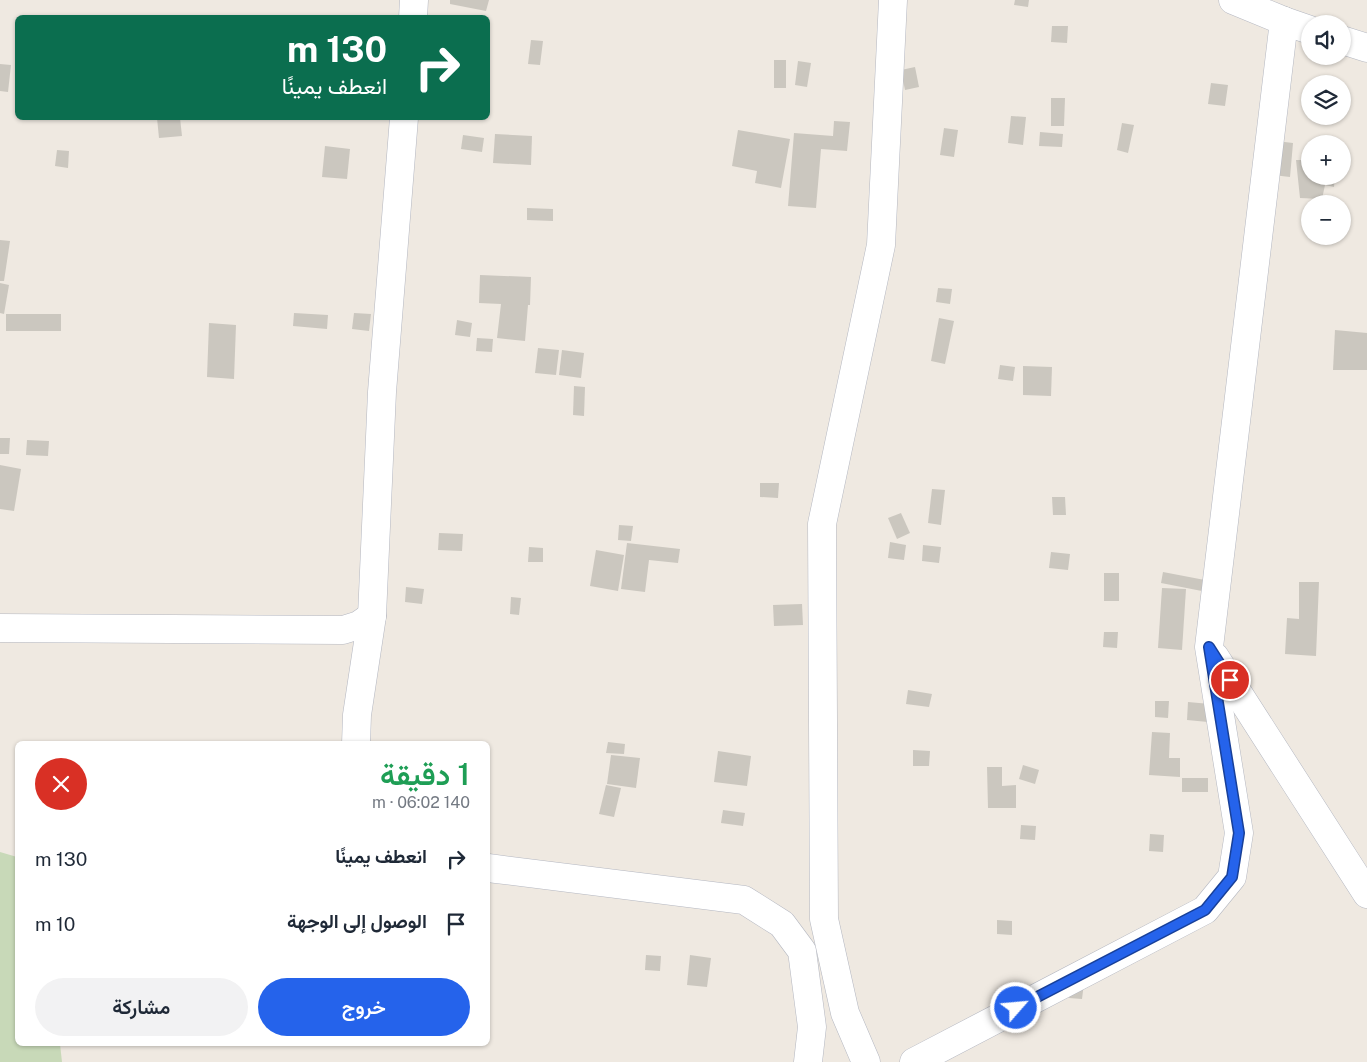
<!DOCTYPE html>
<html lang="ar">
<meta charset="utf-8">
<style>
:root{--surface:#fff;--page:#f2f2f3;--text:#1f2937;--muted:#747a83;--accent:#2563eb}
body{margin:0;font-family:"Public Sans",Vazirmatn,sans-serif;background:var(--page);color:var(--text);direction:rtl;height:100vh;display:flex;flex-direction:column;font-size:19px;white-space:nowrap}
*{box-sizing:border-box;margin:0}
p{font-size:16px;color:var(--muted)}
.icon{flex:none;width:28px;height:28px;fill:none;stroke:currentColor;stroke-width:2;stroke-linecap:round;stroke-linejoin:round}
.map{position:relative;flex:1;overflow:hidden;direction:ltr}
.sheet{position:absolute;left:15px;top:741px;width:475px;height:305px;display:flex;flex-direction:column;background:var(--surface);border-radius:8px;box-shadow:0 1px 4px #0004;direction:rtl}
.sheet>*{flex:none}
.banner{position:absolute;left:15px;top:15px;width:475px;height:105px;border-radius:8px;box-shadow:0 1px 4px #0004;direction:rtl;background:#0b6e4f;color:#fff;overflow:hidden}
.fabs{position:absolute;left:1301px;top:15px;display:grid;gap:10px}
.fabs a{display:grid;place-items:center;width:50px;height:50px;border-radius:50%;background:var(--surface);box-shadow:0 1px 4px #0004;font-size:25px}
.pin{position:absolute;display:grid;place-items:center;width:42px;height:42px;color:#fff;margin:-21px;border:2px solid #fff;border-radius:50%;box-shadow:0 1px 5px #0007}
.me{position:absolute;width:55px;margin:-28px;rotate:63deg;stroke-linejoin:round;filter:drop-shadow(0 0 4px #0008)}
.turn{display:flex;align-items:center;gap:18px;height:105px;padding:0 20px;font-size:22px}
.turn .icon{width:65px;height:65px;stroke-width:2.5}
.turn b{display:block;font-size:35px;line-height:42px}
.round{display:grid;place-items:center;flex:none;width:52px;height:52px;border-radius:26px;background:var(--page)}
.summary{display:flex;align-items:center;justify-content:space-between;height:85px;padding:0 20px}
h1{font-size:30px;font-weight:600;line-height:38px;color:#1e9e55}
.action{display:flex;gap:10px;margin-top:auto;padding:10px 20px}
.action a{flex:1;height:58px;border-radius:30px;background:var(--accent);color:#fff;font-size:20px;font-weight:600;line-height:58px;text-align:center}
.action a+a{background:var(--page);color:var(--text)}
ul{padding:0;list-style:none}
li{display:flex;align-items:center;gap:15px;height:65px;padding:0 20px}
li div{flex:1}
li b{display:block;font-size:19px}
li em{font-style:normal}
.map>svg:first-child{display:block}
.cemetery{fill:#c8d9b8}
.building{fill:#cbc7bf}
.lines{fill:none;stroke-linecap:round;stroke-linejoin:round}
.minor-casing{stroke:#b4b7c1;stroke-width:29}
.minor{stroke:#fff;stroke-width:28}
.route-casing{stroke:#184099;stroke-width:12}
.route{stroke:#2563eb;stroke-width:9}
</style>
<div class="map">
<svg width="1367" height="1062" viewBox="0 0 1367 1062">
<rect width="100%" height="100%" fill="#efe9e1"/>
<path class="cemetery" d="M0,852L17,857L18,1044H60L62,1062H0Z"/>
<g class="building">
<path d="M450,0H489L486,11L450,4Z"/>
<path d="M1015,0H1029L1028,7L1014,5Z"/>
<path d="M1052,26H1068L1067,43L1051,42Z"/>
<path d="M531,40L543,41L540,65L528,64Z"/>
<rect x="774" y="60" width="12" height="28"/>
<path d="M798,61L811,63L807,87L795,85Z"/>
<path d="M0,64L11,65L8,92L0,91Z"/>
<path d="M915,67L919,87L905,90L901,70Z"/>
<path d="M1211,83L1228,85L1225,106L1208,104Z"/>
<path d="M1342,90H1347L1344,113H1342Z"/>
<path d="M1309,95H1310V113H1307Z"/>
<path d="M1051,98H1065L1064,126H1051Z"/>
<path d="M1011,116L1026,117L1023,145L1008,143Z"/>
<path d="M157,118H180L182,136L159,138Z"/>
<path d="M834,121L850,122L847,151L821,149L816,208L788,206L794,133L833,136Z"/>
<path d="M1122,123L1134,125L1128,153L1117,150Z"/>
<path d="M944,128L958,130L954,157L940,155Z"/>
<path d="M738,130L790,139L781,188L755,183L757,171L732,166Z"/>
<path d="M1040,132L1063,134L1062,147L1039,146Z"/>
<path d="M495,134L532,136L531,165L493,163Z"/>
<path d="M463,135L484,138L482,152L461,149Z"/>
<path d="M1276,141L1293,143L1290,177L1273,175Z"/>
<path d="M325,146L350,149L347,179L322,177Z"/>
<path d="M57,150L69,151L68,168L55,166Z"/>
<path d="M1296,160H1310V176H1335L1334,187L1325,185L1322,199L1300,198Z"/>
<path d="M527,208L553,209V221L527,220Z"/>
<path d="M0,240L10,241L4,281H0Z"/>
<path d="M480,275L531,277L530,305H528L525,341L497,338L501,304L479,303Z"/>
<path d="M0,283L9,285L4,314L0,313Z"/>
<path d="M938,288L952,289L950,304L936,302Z"/>
<path d="M294,313L328,315L327,329L293,326Z"/>
<path d="M354,313L371,314L369,331L352,329Z"/>
<rect x="6" y="314" width="55" height="17"/>
<path d="M939,318L954,321L945,364L931,361Z"/>
<path d="M457,320L472,323L470,337L455,335Z"/>
<path d="M209,323L236,325L234,379L207,377Z"/>
<path d="M1335,330L1367,333V370H1333Z"/>
<path d="M477,338L493,339L492,352L476,351Z"/>
<path d="M538,348L559,350L556,375L535,373Z"/>
<path d="M562,350L584,353L581,378L559,375Z"/>
<path d="M1000,365L1015,367L1013,381L998,379Z"/>
<path d="M1023,366L1052,367L1051,396L1023,395Z"/>
<path d="M574,386L585,387L584,416L573,415Z"/>
<path d="M0,438H10L9,454H0Z"/>
<path d="M27,440L49,441L48,456L26,455Z"/>
<path d="M0,465L21,469L14,511L0,509Z"/>
<path d="M760,483H779L778,498L760,497Z"/>
<path d="M932,489L945,490L941,525L928,523Z"/>
<path d="M1052,497H1065L1066,515H1053Z"/>
<path d="M901,513L910,533L897,539L888,518Z"/>
<path d="M619,525L633,526L631,541L618,540Z"/>
<path d="M439,533L463,534L462,551L438,550Z"/>
<path d="M890,542L906,545L904,560L888,558Z"/>
<path d="M627,543L680,549L678,563L649,560L645,592L621,589Z"/>
<path d="M923,545L941,547L939,563L922,561Z"/>
<path d="M529,547L543,548V562H528Z"/>
<path d="M596,550L624,555L618,591L590,586Z"/>
<path d="M1051,552L1070,554L1068,570L1049,568Z"/>
<path d="M1163,572L1210,581L1207,592L1161,583Z"/>
<rect x="1104" y="573" width="15" height="28"/>
<path d="M1299,582H1319L1316,656L1285,654L1287,618L1299,619Z"/>
<path d="M406,587L424,589L422,604L405,602Z"/>
<path d="M1162,588L1186,589L1182,650L1158,648Z"/>
<path d="M511,597L521,598L519,615L510,614Z"/>
<path d="M802,604L803,625L774,626L773,605Z"/>
<path d="M1104,632H1118L1117,648L1103,647Z"/>
<path d="M908,690L932,694L929,707L906,704Z"/>
<path d="M1155,701H1169L1168,718L1155,717Z"/>
<path d="M1188,702L1210,704L1208,722L1187,720Z"/>
<path d="M1152,732L1170,733L1169,758H1180V777L1149,775Z"/>
<path d="M608,742L625,744L624,754L606,753Z"/>
<path d="M913,750L930,751L929,766H913Z"/>
<path d="M718,751L751,756L747,786L714,782Z"/>
<path d="M611,755L640,758L636,788L607,784Z"/>
<path d="M1023,765L1039,770L1035,784L1019,779Z"/>
<path d="M987,767H1002V786L1016,785V808H988Z"/>
<rect x="1182" y="778" width="26" height="14"/>
<path d="M606,785L621,788L614,817L599,814Z"/>
<path d="M723,810L745,813L743,826L721,823Z"/>
<path d="M1021,825L1036,826L1035,840L1020,839Z"/>
<path d="M1150,834L1164,835L1163,852L1149,851Z"/>
<path d="M997,920L1012,921V935L997,934Z"/>
<path d="M646,955L661,956L660,971L645,970Z"/>
<path d="M690,955L711,958L707,987L687,985Z"/>
<path d="M1071,981L1084,983L1082,999L1069,998Z"/>
</g>
<g class="lines">
<defs>
<g id="minor">
<path d="M1233,0L1284,21L1310,30"/>
<path d="M413,18L414,0"/>
<path d="M1342,40L1367,48"/>
<path d="M0,628L343,630L359,625L372,616"/>
<path d="M1215,657L1367,894"/>
<path d="M356,744L357,715L372,616L382,392L404,118"/>
<path d="M488,868L744,900L782,924L802,951L812,1027L808,1062"/>
<path d="M866,1062L845,1013L824,919L822,524L881,245L893,0"/>
<path d="M914,1062L1205,910L1232,877L1239,833L1209,647L1284,21"/>
</g>
</defs>
<use href="#minor" class="minor-casing"/>
<use href="#minor" class="minor"/>
</g>
<g class="lines">
<defs>
<path id="route" d="M1016,1008L1205,910L1232,877L1239,833L1209,647L1230,680"/>
</defs>
<use href="#route" class="route-casing"/>
<use href="#route" class="route"/>
</g>
</svg>
<div class="fabs">
<a><svg class="icon" aria-label="sound" viewBox="0 0 24 24"><path d="M4 9h4l5-4v14l-5-4H4zM17 9q2 3 0 6"/></svg></a>
<a><svg class="icon" aria-label="layers" viewBox="0 0 24 24"><path d="M12 4l9 5-9 5-9-5zM3 14l9 5 9-5"/></svg></a>
<a>+</a>
<a>−</a>
</div>
<div class="pin" style="left:1230px;top:680px;background:#d93025"><svg class="icon" aria-label="arrive" viewBox="0 0 24 24"><path d="M6 21V4h12l-3 4 3 4H6"/></svg></div>
<svg class="me" style="left:1016px;top:1008px" viewBox="-20 -20 40 40"><circle r="17" fill="#2563eb" stroke="#fff" stroke-width="3"/><path d="M0-11L8 9 0 5-8 9z" fill="#fff"/></svg>
<div class="banner">
<div class="turn"><svg class="icon" aria-label="right" viewBox="0 0 24 24"><path d="M7 20v-9h11M14 6l5 5-5 5"/></svg><div><b>130 m</b>انعطف يمينًا</div></div>
</div>
<section class="sheet">
<div class="summary"><div><h1>1 دقيقة</h1><p>140 m · 06:02</p></div><a class="round" style="background:#d93025;color:#fff"><svg class="icon" aria-label="close" viewBox="0 0 24 24"><path d="M6 6l12 12M18 6L6 18"/></svg></a></div>
<ul>
<li><svg class="icon" aria-label="right" viewBox="0 0 24 24"><path d="M7 20v-9h11M14 6l5 5-5 5"/></svg><div><b>انعطف يمينًا</b></div><em>130 m</em></li>
<li><svg class="icon" aria-label="arrive" viewBox="0 0 24 24"><path d="M6 21V4h12l-3 4 3 4H6"/></svg><div><b>الوصول إلى الوجهة</b></div><em>10 m</em></li>
</ul>
<div class="action"><a>خروج</a><a>مشاركة</a></div>
</section>
</div>
